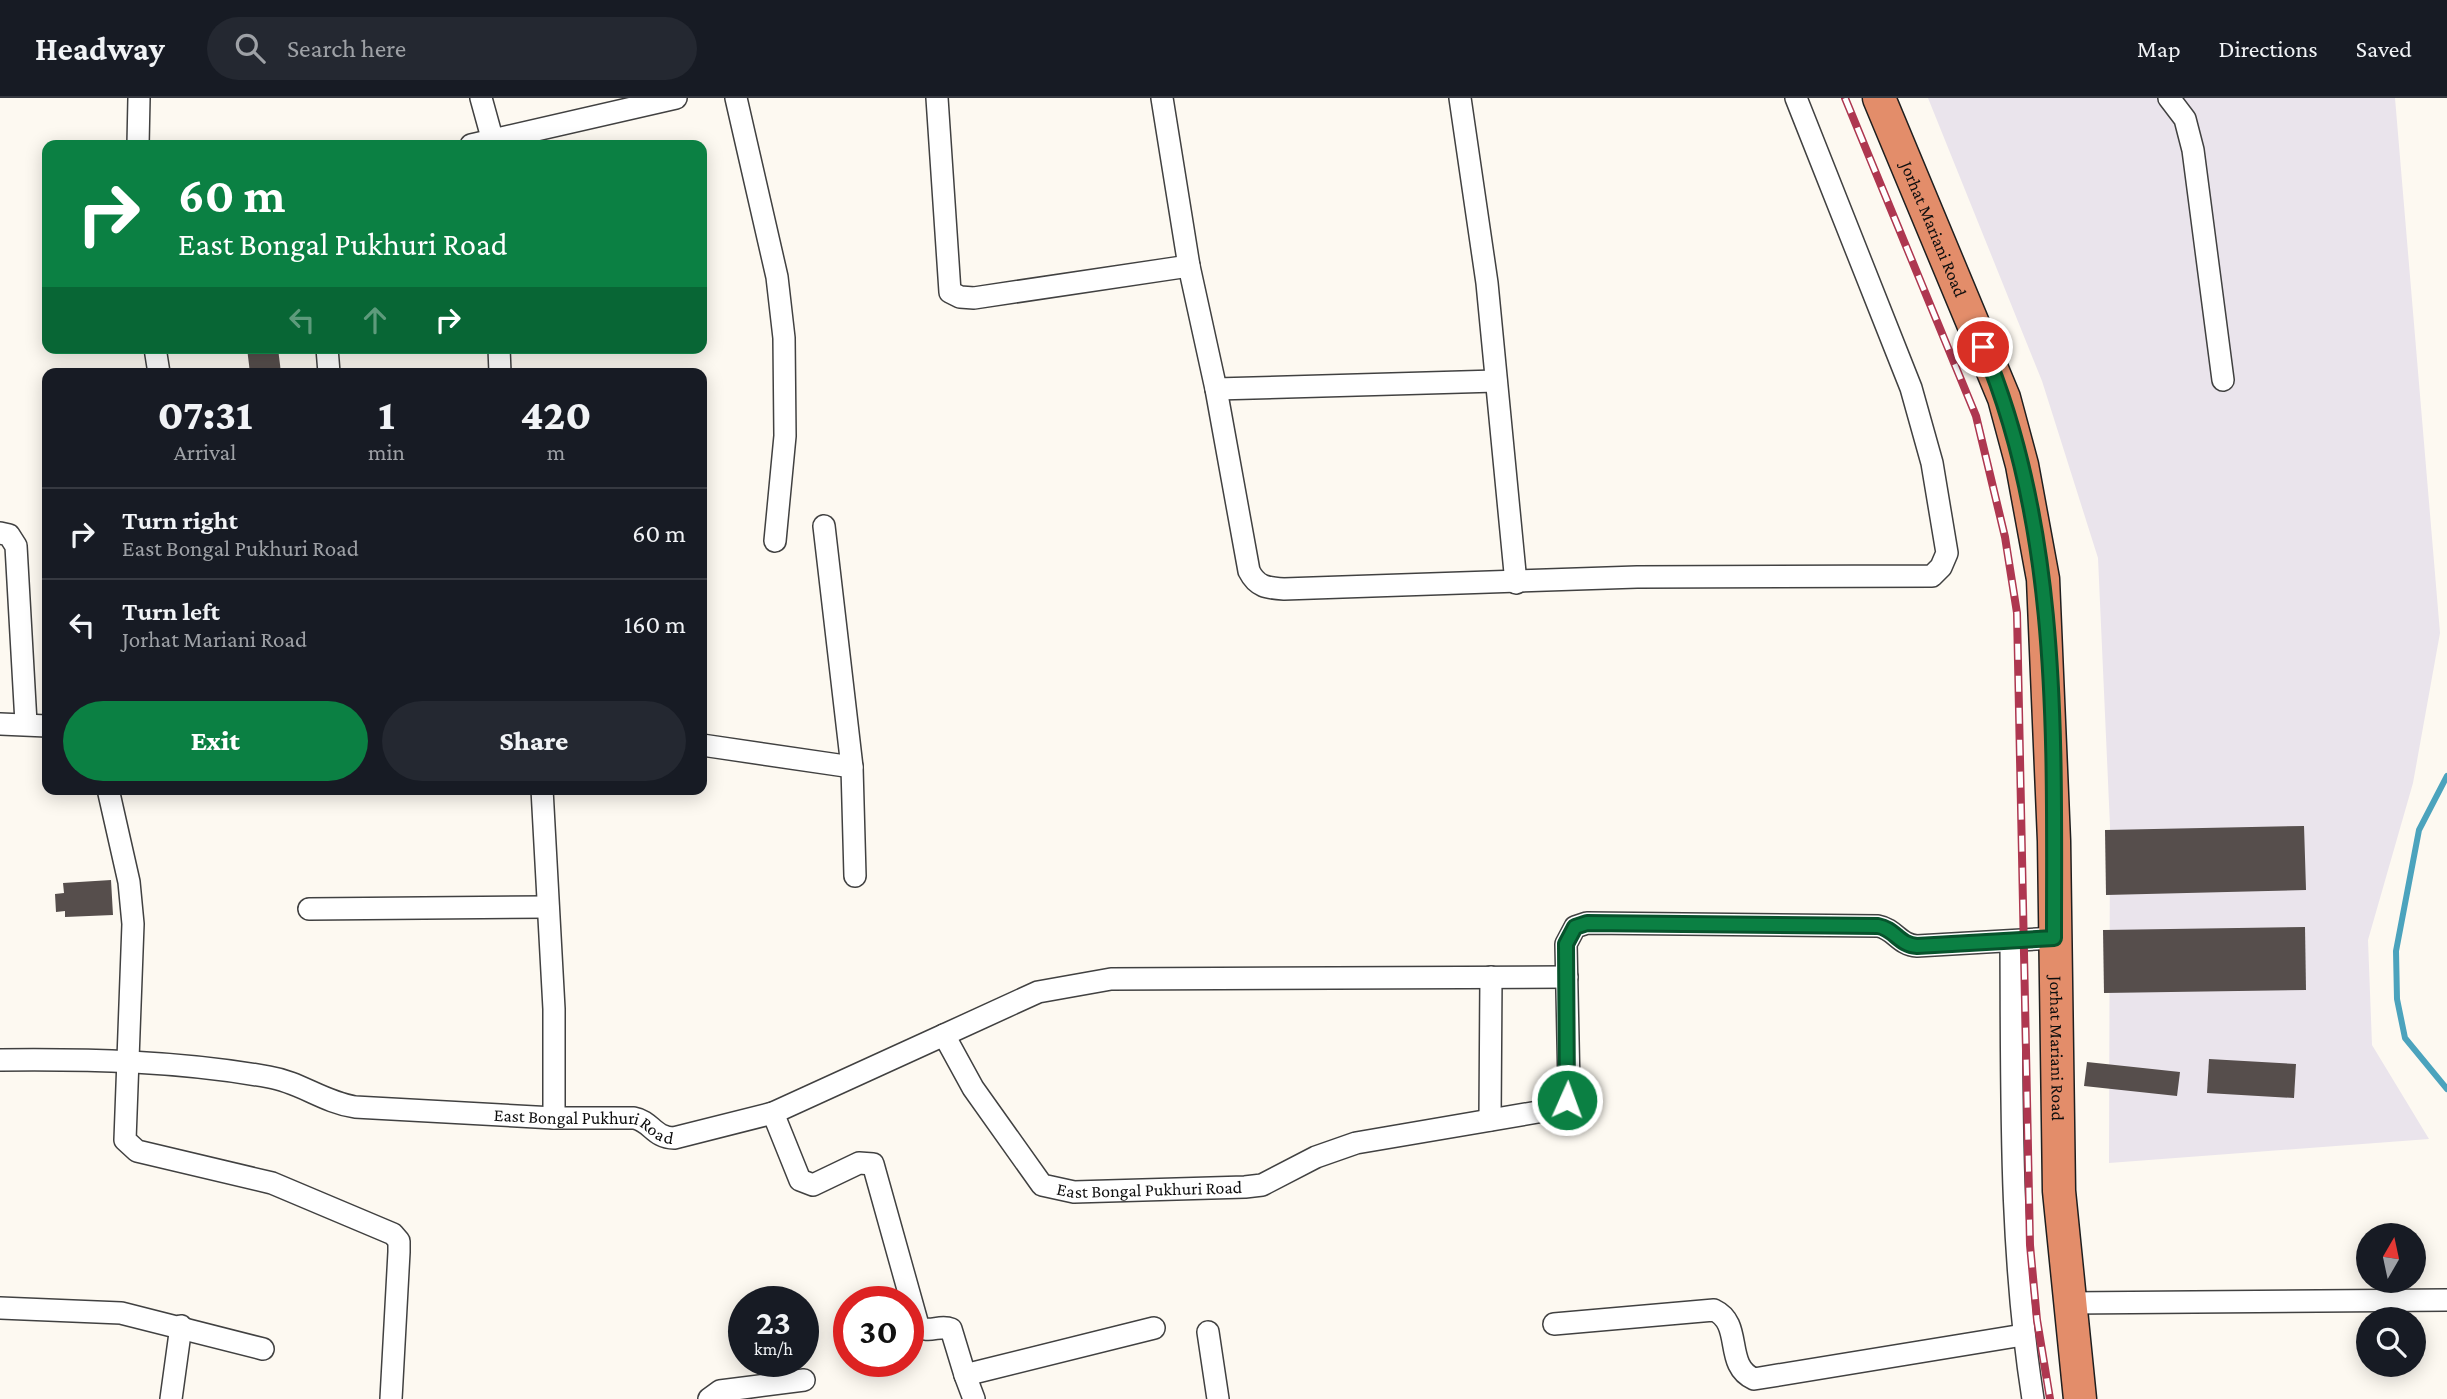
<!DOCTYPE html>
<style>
:root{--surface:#171b24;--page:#242831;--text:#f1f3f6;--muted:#9ea1a6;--line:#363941;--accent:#0b8043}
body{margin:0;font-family:"Crimson Pro",serif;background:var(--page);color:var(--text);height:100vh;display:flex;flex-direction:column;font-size:26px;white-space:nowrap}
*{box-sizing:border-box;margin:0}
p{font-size:23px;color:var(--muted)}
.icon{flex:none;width:38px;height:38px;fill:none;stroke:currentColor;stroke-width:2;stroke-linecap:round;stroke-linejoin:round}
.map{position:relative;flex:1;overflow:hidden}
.details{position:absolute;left:42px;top:270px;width:665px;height:427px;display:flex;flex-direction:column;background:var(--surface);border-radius:14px;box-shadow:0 4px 18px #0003}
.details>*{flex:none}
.hud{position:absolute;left:42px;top:42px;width:665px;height:214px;border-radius:14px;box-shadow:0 4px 18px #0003;background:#0b8043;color:#fff;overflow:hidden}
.needle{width:46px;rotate:9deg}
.buttons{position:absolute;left:2356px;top:1125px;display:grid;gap:14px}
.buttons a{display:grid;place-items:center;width:70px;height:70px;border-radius:50%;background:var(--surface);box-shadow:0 4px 18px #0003;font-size:35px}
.speed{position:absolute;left:728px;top:1188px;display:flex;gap:14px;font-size:35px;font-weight:700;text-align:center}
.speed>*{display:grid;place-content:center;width:91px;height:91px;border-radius:50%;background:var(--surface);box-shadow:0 4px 18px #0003;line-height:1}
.speed small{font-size:18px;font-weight:400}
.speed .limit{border:10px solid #d22;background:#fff;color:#111}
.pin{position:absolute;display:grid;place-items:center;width:60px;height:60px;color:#fff;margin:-30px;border:4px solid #fff;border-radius:50%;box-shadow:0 2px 7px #0007}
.me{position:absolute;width:77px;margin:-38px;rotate:2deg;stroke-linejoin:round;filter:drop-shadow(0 0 5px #0008)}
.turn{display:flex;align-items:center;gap:24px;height:147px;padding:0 21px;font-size:32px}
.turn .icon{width:91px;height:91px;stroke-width:2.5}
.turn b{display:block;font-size:49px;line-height:60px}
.lanes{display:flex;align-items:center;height:66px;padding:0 21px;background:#0003;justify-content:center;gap:35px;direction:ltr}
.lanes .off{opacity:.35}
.eta{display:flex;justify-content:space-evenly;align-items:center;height:119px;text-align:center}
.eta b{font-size:42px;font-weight:800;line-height:49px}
.action{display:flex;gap:14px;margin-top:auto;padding:14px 21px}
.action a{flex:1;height:80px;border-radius:42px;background:var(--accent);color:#fff;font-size:28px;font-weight:800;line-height:80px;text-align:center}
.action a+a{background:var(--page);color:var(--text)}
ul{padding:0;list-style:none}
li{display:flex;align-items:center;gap:21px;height:91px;padding:0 21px;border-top:2px solid var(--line)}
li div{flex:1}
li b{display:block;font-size:26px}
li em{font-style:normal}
header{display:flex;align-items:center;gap:42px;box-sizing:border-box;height:98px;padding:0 35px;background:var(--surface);border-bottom:2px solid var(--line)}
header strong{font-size:33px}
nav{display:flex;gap:38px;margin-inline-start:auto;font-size:24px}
.search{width:490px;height:63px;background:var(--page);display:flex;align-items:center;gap:18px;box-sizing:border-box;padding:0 24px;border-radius:38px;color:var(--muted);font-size:26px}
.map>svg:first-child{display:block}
.industrial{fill:#eae4ec}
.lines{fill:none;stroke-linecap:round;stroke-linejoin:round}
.stream{stroke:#4ba3bd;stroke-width:6}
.building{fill:#564e4c}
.minor-casing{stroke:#414141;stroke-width:24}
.highway-casing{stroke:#1f1f1f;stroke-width:35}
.minor{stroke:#fff;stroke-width:21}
.highway{stroke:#e38d6a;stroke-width:32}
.rail-casing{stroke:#ae3750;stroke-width:8}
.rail{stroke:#fff;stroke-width:5;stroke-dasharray:16;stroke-linecap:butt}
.route-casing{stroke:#07532c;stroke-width:18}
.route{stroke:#0b8043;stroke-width:12}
.labels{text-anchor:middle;stroke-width:7;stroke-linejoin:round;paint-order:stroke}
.street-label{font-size:18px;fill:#0e0e0e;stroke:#fff}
</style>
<header>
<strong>Headway</strong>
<div class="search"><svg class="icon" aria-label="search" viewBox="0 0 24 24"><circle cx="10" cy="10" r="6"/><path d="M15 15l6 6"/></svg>Search here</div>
<nav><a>Map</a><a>Directions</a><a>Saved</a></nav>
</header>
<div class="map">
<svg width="2447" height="1301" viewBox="0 0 2447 1301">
<rect width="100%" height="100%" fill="#fdf9f1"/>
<path class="industrial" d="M1928,0H2395L2440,535L2413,685L2368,842L2372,947L2429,1041L2109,1065L2110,728L2098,460L2042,283Z"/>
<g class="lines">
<path class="stream" d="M2447,678L2419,732L2396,853L2397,901L2405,940L2447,991"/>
</g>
<g class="building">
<path d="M247,250H278L281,275H250Z"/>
<path d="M2304,728L2306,792L2106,797L2105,732Z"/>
<path d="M111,782L113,817L65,819V813L56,814L55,796L64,795L63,785Z"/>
<path d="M2305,829L2306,892L2104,895L2103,832Z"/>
<path d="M2209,961L2296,966L2294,1000L2207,995Z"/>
<path d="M2087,964L2180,974L2177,998L2084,988Z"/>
</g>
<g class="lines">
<defs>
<g id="minor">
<path d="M481,0L494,47"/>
<path d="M736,0L777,179L784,240L785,338L775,443"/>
<path d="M937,0L950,194L960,199L974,200L1189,168"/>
<path d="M1162,0L1189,168L1216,291L1249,473C1257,489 1267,490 1284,491L1637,479L1932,478L1941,469L1947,455L1932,365L1911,290L1796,0"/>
<path d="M1460,0L1487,185L1516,485"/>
<path d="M2169,0L2185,21L2193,52L2223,282"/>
<path d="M138,47L139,0"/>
<path d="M471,47L676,0"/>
<path d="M155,250L159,275"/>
<path d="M327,250L329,275"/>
<path d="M499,250L500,275"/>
<path d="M1216,291L1496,283"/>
<path d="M824,428L852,669L855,778"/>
<path d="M0,435L9,437L16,448L26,625"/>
<path d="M0,626L47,628"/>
<path d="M702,647L852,669"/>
<path d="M108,691L129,784L133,826L125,1042L137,1053L272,1085L393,1136L399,1143V1154L391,1301"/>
<path d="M542,691L554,911V1020"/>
<path d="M309,811L548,809"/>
<path d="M2011,843C2012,996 2009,1149 2033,1301"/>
<path d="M944,937L1038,894L1111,881L1567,879"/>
<path id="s1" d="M0,962C90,961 179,963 269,979C300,984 323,1004 355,1009L554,1020H634C651,1023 654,1040 674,1040L773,1015L944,937L973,990L1042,1087L1074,1094L1245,1089L1262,1087L1316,1059L1356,1045L1561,1010L1567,1002L1569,989L1566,846L1575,829L1587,825L1878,828C1895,831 1899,847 1917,848L2054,840"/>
<path d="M773,1015L800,1082L813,1087L859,1065L873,1066L918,1227C928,1237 939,1226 951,1231L965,1277L1154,1230"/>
<path d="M1490,1022L1491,879"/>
<path d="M2069,1205L2447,1202"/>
<path d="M0,1210L121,1215L263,1251"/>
<path d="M1554,1226L1714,1212C1744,1226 1723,1267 1754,1281L2023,1237"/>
<path d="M1208,1234L1218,1301"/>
<path d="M965,1277L974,1301"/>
<path d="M171,1301L181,1228"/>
<path d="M709,1301L720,1293L804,1282"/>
</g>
<g id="highway">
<path id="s2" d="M1879,0L2004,300L2022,367L2043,481L2054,743L2059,1093L2080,1301"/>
</g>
</defs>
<use href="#minor" class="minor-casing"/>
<use href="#highway" class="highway-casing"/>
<use href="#minor" class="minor"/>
<use href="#highway" class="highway"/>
<defs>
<path id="rail" d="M1845,0L1976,318L2005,439L2017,515L2030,1147L2037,1222L2050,1301"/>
</defs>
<use href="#rail" class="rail-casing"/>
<use href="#rail" class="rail"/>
</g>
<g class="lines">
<defs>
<path id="route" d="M1567,1002L1566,846L1575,829L1587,825L1878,828C1895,831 1899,847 1917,848L2054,840C2054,642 2061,434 1983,249"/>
</defs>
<use href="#route" class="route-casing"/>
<use href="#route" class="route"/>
</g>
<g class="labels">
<g class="street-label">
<text dy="6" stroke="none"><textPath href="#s2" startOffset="142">Jorhat Mariani Road</textPath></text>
<text dy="6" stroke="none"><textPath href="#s2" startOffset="980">Jorhat Mariani Road</textPath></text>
<text dy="6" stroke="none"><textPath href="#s1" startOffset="593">East Bongal Pukhuri Road</textPath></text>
<text dy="6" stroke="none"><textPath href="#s1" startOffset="1264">East Bongal Pukhuri Road</textPath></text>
</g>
</g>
</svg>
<div class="buttons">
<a><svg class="needle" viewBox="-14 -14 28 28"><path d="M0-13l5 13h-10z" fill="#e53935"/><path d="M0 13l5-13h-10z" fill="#9ea1a6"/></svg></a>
<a><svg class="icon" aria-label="search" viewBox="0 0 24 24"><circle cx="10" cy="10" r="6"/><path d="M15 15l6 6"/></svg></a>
</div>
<div class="speed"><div>23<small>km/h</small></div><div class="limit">30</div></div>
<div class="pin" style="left:1983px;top:249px;background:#d93025"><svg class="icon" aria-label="arrive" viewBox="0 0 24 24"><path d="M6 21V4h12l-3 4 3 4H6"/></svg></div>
<svg class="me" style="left:1567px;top:1002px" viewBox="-20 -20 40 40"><circle r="17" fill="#0b8043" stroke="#fff" stroke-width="3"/><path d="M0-11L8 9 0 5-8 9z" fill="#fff"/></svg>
<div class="hud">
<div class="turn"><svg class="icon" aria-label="right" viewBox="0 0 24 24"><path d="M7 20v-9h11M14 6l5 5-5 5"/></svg><div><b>60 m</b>East Bongal Pukhuri Road</div></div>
<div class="lanes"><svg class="icon off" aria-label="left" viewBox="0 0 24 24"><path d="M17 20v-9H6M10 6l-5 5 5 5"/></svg><svg class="icon off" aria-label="ahead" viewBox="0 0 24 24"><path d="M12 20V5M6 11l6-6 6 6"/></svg><svg class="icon" aria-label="right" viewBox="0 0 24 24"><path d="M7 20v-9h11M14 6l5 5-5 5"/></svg></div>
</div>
<section class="details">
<div class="eta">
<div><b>07:31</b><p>Arrival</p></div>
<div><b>1</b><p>min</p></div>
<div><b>420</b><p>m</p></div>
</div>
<ul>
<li><svg class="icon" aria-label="right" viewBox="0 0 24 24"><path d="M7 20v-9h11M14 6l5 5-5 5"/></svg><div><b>Turn right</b><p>East Bongal Pukhuri Road</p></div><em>60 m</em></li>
<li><svg class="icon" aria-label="left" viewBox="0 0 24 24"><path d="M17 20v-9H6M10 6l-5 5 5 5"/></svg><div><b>Turn left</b><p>Jorhat Mariani Road</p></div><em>160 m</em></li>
</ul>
<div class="action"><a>Exit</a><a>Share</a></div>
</section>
</div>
